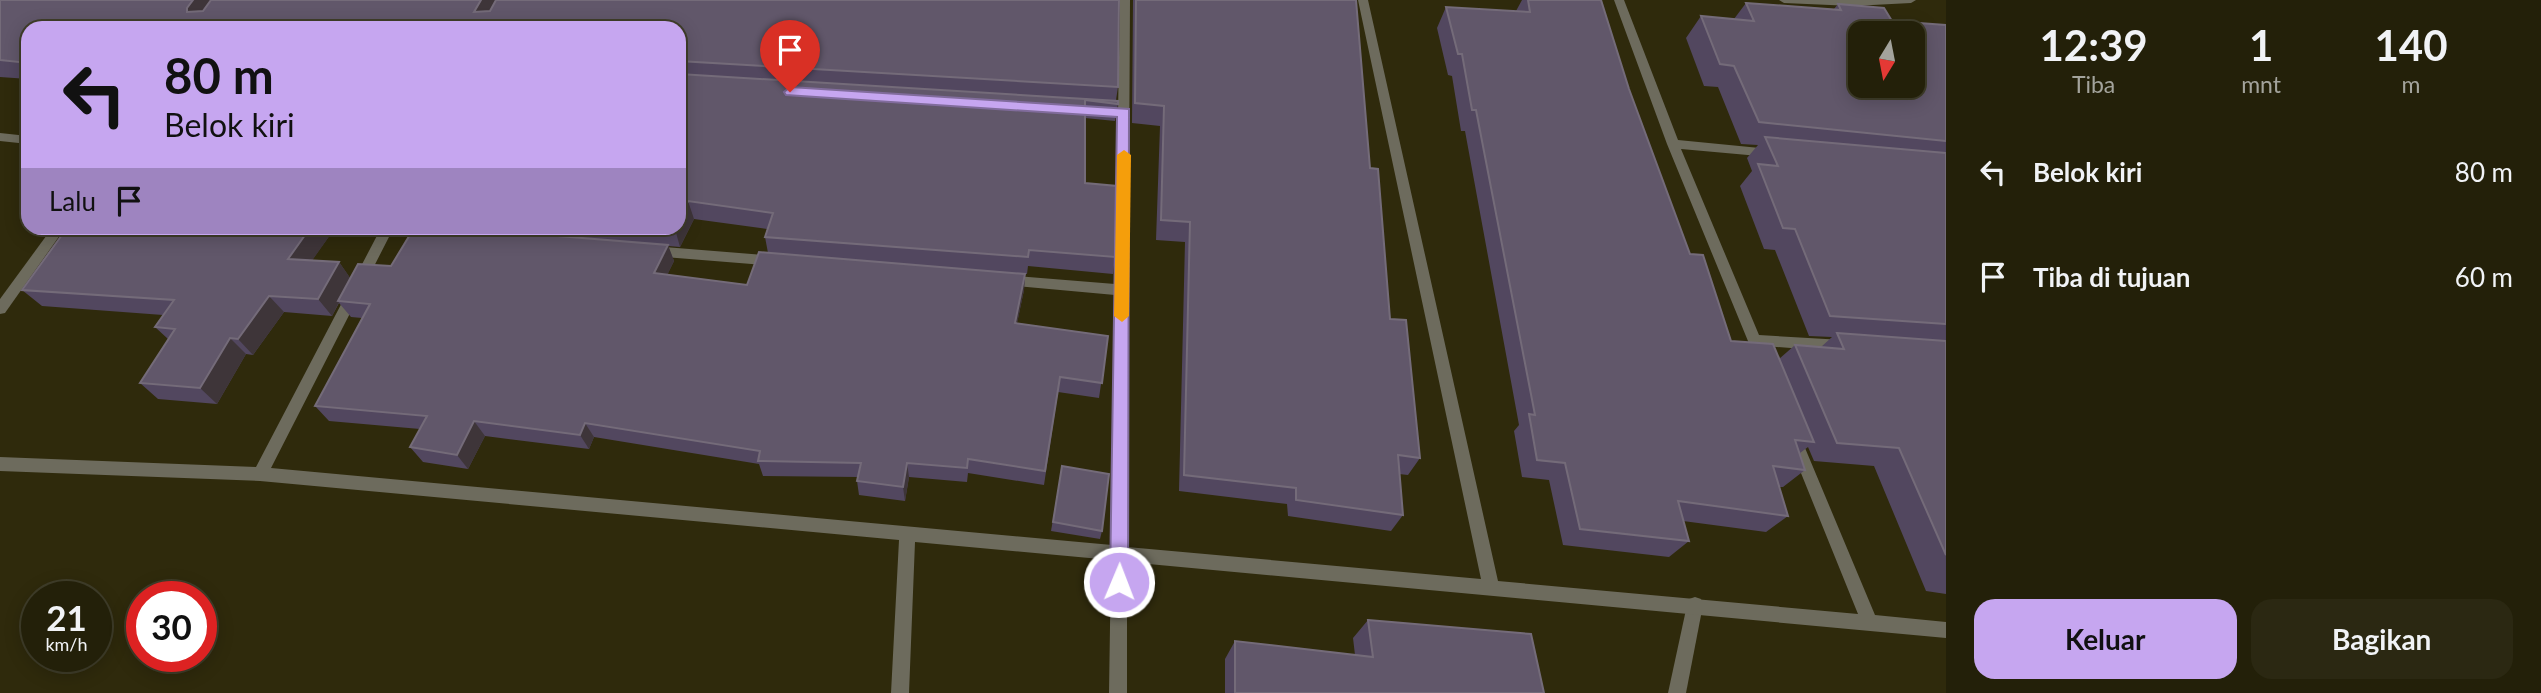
<!DOCTYPE html>
<html lang="id">
<style>
:root{--surface:#232009;--page:#2b2812;--text:#f1f3f6;--muted:#a3a39c;--line:#403e2a;--accent:#c6a6f0}
body{margin:0;font-family:Lato,sans-serif;background:var(--page);color:var(--text);height:100vh;display:flex;flex-direction:column;font-size:26px;white-space:nowrap}
*{box-sizing:border-box;margin:0}
p{font-size:23px;color:var(--muted)}
.icon{flex:none;width:38px;height:38px;fill:none;stroke:currentColor;stroke-width:2;stroke-linecap:round;stroke-linejoin:round}
.map{position:relative;flex:1;overflow:hidden}
.details{display:flex;flex-direction:column;background:var(--surface);width:595px}
.details>*{flex:none}
.hud{position:absolute;left:21px;top:21px;width:665px;height:214px;border-radius:21px;box-shadow:0 4px 18px #0003,0 0 0 2px var(--line);background:#c6a6f0;color:#111;overflow:hidden}
.needle{width:46px;rotate:190deg}
.tools{position:absolute;left:1848px;top:21px;display:grid;gap:14px}
.tools a{display:grid;place-items:center;width:77px;height:77px;border-radius:14px;background:var(--surface);box-shadow:0 4px 18px #0003,0 0 0 2px var(--line);font-size:35px}
.speed{position:absolute;left:21px;top:581px;display:flex;gap:14px;font-size:35px;font-weight:700;text-align:center}
.speed>*{display:grid;place-content:center;width:91px;height:91px;border-radius:50%;background:var(--surface);box-shadow:0 4px 18px #0003,0 0 0 2px var(--line);line-height:1}
.speed small{font-size:18px;font-weight:400}
.speed .limit{border:10px solid #d22;background:#fff;color:#111}
.pin{position:absolute;display:grid;place-items:center;width:60px;height:60px;color:#fff;margin:-72px -30px;border-radius:50% 50% 50% 0;rotate:-45deg;box-shadow:0 0 7px #0007}
.pin .icon{rotate:45deg}
.me{position:absolute;width:77px;margin:-38px;rotate:1deg;stroke-linejoin:round;filter:drop-shadow(0 0 5px #0008)}
.turn{display:flex;align-items:center;gap:24px;height:147px;padding:0 28px;font-size:32px}
.turn .icon{width:91px;height:91px;stroke-width:2.5}
.turn b{display:block;font-size:49px;line-height:60px}
.then{display:flex;align-items:center;height:66px;padding:0 28px;background:#0003;gap:14px;font-size:26px}
.eta{display:flex;justify-content:space-evenly;align-items:center;height:119px;text-align:center}
.eta b{font-size:42px;font-weight:700;line-height:49px}
.button{display:flex;gap:14px;margin-top:auto;padding:14px 28px}
.button a{flex:1;height:80px;border-radius:21px;background:var(--accent);color:#111;font-size:28px;font-weight:700;line-height:80px;text-align:center}
.button a+a{background:var(--page);color:var(--text)}
ul{padding:0;list-style:none}
li{display:flex;align-items:center;gap:21px;height:105px;padding:0 28px}
li div{flex:1}
li b{display:block;font-size:26px}
li em{font-style:normal}
main{display:flex;flex:1;min-height:0}
.map>svg:first-child{display:block}
.lines{fill:none;stroke-linecap:round;stroke-linejoin:round}
.service{fill:#6d6b5d;fill-rule:evenodd}
.minor{fill:#6d6b5d;fill-rule:evenodd}
.wall{fill:#52475f;fill-rule:evenodd}
.shaded-wall{fill:#3e3539}
.building{fill:#61576a;stroke:#746b79;stroke-width:2;fill-rule:evenodd}
.route{fill:#c6a6f0;stroke:#816c9c;stroke-width:2}
.slow{fill:#f59e0b}
</style>
<main>
<div class="map">
<svg width="1946" height="693" viewBox="0 0 1946 693">
<rect width="100%" height="100%" fill="#2f2a0c"/>
<g class="lines">
<path class="service" d="M1695,597L1701,599L1703,605L1686,693H1668L1687,605L1689,599Z"/>
<g class="minor">
<path d="M1120,0H1130L1127,547L1481,579L1358,0H1368L1498,581L1858,614L1786,436L1788,431L1793,430L1798,431L1800,436L1875,615L1946,622V638L1127,562V693H1109L1111,560L915,542L909,693H891L899,540L260,481L0,471V457L256,467L381,228L435,230L436,233L430,238L390,235L271,468L1112,545L1115,295L1005,285L998,280L1005,275L1115,284Z"/>
<path d="M1614,0H1624L1678,140L1770,149L1776,153L1770,157L1681,149L1759,335L1843,340L1848,342L1850,346L1848,350L1843,352L1764,346L1769,359L1767,363H1757L1667,144Z"/>
<path d="M1779,0H1916L1911,3L1853,6L1784,3Z"/>
<path d="M0,133L28,136V144L0,141Z"/>
<path d="M52,228H65L5,313L0,314V299Z"/>
<path d="M652,246L775,256L782,261L775,266L652,256L645,251Z"/>
</g>
</g>
<g class="wall">
<path d="M0,0H1119L1118,87L1116,100L1118,101V104L1115,121L1085,118V183L1117,186L1115,257L1113,274L1028,266L1027,274H1025L1024,290L1017,323L1108,336L1099,398L1058,392L1044,485L968,473L967,482L909,477L905,501L859,495L857,481L858,477L763,476L759,464L594,437L589,449L485,436L468,469L423,462L410,447L420,429L329,421L315,406L362,318L351,317L339,303L332,316L284,312L253,355L246,354L217,404L158,399L140,383L168,339L155,327L163,315L42,306L22,290L67,228H335L312,260L339,262L350,278L358,264L391,266L414,228H679V28H28V79L0,77ZM694,219L767,229L765,237L768,253L759,252L747,285L667,275L674,261L668,246L680,247Z"/>
<path d="M1133,0H1356L1370,168L1390,319L1420,458L1408,475L1399,474L1403,515L1391,531L1288,516L1287,504L1179,491L1185,242L1156,240L1160,126L1132,123Z"/>
<path d="M1522,0H1601L1629,89L1690,254L1731,341L1779,359L1795,345L1821,347L1832,337L1809,336L1775,250L1764,249L1740,186L1752,171L1747,158L1758,145L1741,144L1718,87L1704,86L1686,38L1701,16L1734,19L1746,3L1834,9L1838,4L1892,21L1946,25V594L1926,591L1874,466L1814,461L1808,447L1800,453L1805,470L1783,487H1779L1788,516L1766,532L1683,521L1689,541L1669,557L1563,545L1549,480L1522,477L1514,431L1519,425L1465,131H1461L1452,76L1448,75L1437,28L1446,7L1516,11Z"/>
<path d="M1062,466L1102,531L1100,539L1051,531Z"/>
<path d="M1368,620L1544,693H1225V659L1235,641L1355,655L1353,638Z"/>
</g>
<g class="shaded-wall">
<path d="M193,0H221L200,26L187,12V8Z"/>
<path d="M481,0H499L483,28L474,12Z"/>
<path d="M688,201L694,219L680,247L675,229V228H679V220Z"/>
<path d="M310,228H335L302,275L288,259Z"/>
<path d="M668,245L674,261L660,290L654,273Z"/>
<path d="M339,262L351,279L338,301L339,302L332,316L318,299Z"/>
<path d="M1025,274L1024,290L1014,338L1015,323Z"/>
<path d="M269,296L284,312L253,355L238,339Z"/>
<path d="M230,338L246,354L217,404L200,388Z"/>
<path d="M474,421L485,436L468,469L457,455Z"/>
<path d="M585,423L594,437L589,449L580,435Z"/>
<path d="M907,463L909,477L905,501L903,487Z"/>
</g>
<g class="building">
<path d="M0,0H193L187,8V12L203,11L211,0H481L474,12L490,11L496,0H1119L1118,87L679,61V28H166L139,26L137,28H28V63L0,60Z"/>
<path d="M1136,0H1356L1370,168L1378,169L1390,319L1406,320L1420,458L1398,455L1403,515L1296,500V488L1184,475L1190,222L1161,220L1164,106L1135,103Z"/>
<path d="M1528,0H1601L1629,89L1690,254L1703,255L1731,341L1773,344L1814,442L1795,440L1805,470L1773,466L1788,516L1678,501L1689,541L1580,529L1565,463L1537,460L1529,414L1535,415L1476,110H1472L1462,54H1458L1446,7L1530,12Z"/>
<path d="M1746,3L1841,10L1838,4L1884,8L1892,21L1946,25V141L1759,122L1734,66L1720,64L1701,16L1754,21ZM1860,33H1913V86H1860Z"/>
<path d="M679,74L1118,101V104L1085,100V183L1117,186L1115,257L1029,250L1028,257L765,237L773,213L688,201L679,220Z"/>
<path d="M1765,137L1946,153V324L1830,316L1795,229L1783,228L1758,164L1778,166Z"/>
<path d="M67,228H310L288,259L339,262L318,299L269,296L238,339L230,338L200,388L140,383L175,329L155,327L174,300L22,290Z"/>
<path d="M414,228H460L668,245L654,273L747,285L759,252L1025,274L1015,323L1108,336L1102,383L1060,377L1045,471L968,459L967,468L907,463L903,487L857,481L861,463L758,461L760,451L585,423L580,435L474,421L457,455L410,447L427,416L315,406L370,304L338,301L358,264L391,266Z"/>
<path d="M650,228H675V229Z"/>
<path d="M1837,333L1946,341V555L1899,448L1837,443L1795,345L1844,349Z"/>
<path d="M1062,466L1109,474L1102,531L1053,522Z"/>
<path d="M1368,620L1531,634L1544,693H1235V641L1373,657Z"/>
</g>
<path class="route" d="M790,87L1129,109L1128,582L1125,588L1119,591L1112,588L1110,582L1117,117L786,95L784,92Z"/>
<path class="slow" d="M1124,150L1131,155L1129,316L1122,322L1114,316L1117,155Z"/>
</svg>
<div class="tools">
<a><svg class="needle" viewBox="-14 -14 28 28"><path d="M0-13l5 13h-10z" fill="#e53935"/><path d="M0 13l5-13h-10z" fill="#a3a39c"/></svg></a>
</div>
<div class="speed"><div>21<small>km/h</small></div><div class="limit">30</div></div>
<div class="pin" style="left:790px;top:92px;background:#d93025"><svg class="icon" aria-label="arrive" viewBox="0 0 24 24"><path d="M6 21V4h12l-3 4 3 4H6"/></svg></div>
<svg class="me" style="left:1119px;top:582px" viewBox="-20 -20 40 40"><circle r="17" fill="#c6a6f0" stroke="#fff" stroke-width="3"/><path d="M0-11L8 9 0 5-8 9z" fill="#fff"/></svg>
<div class="hud">
<div class="turn"><svg class="icon" aria-label="left" viewBox="0 0 24 24"><path d="M17 20v-9H6M10 6l-5 5 5 5"/></svg><div><b>80 m</b>Belok kiri</div></div>
<div class="then">Lalu<svg class="icon" aria-label="arrive" viewBox="0 0 24 24"><path d="M6 21V4h12l-3 4 3 4H6"/></svg></div>
</div>
</div>
<section class="details">
<div class="eta">
<div><b>12:39</b><p>Tiba</p></div>
<div><b>1</b><p>mnt</p></div>
<div><b>140</b><p>m</p></div>
</div>
<ul>
<li><svg class="icon" aria-label="left" viewBox="0 0 24 24"><path d="M17 20v-9H6M10 6l-5 5 5 5"/></svg><div><b>Belok kiri</b></div><em>80 m</em></li>
<li><svg class="icon" aria-label="arrive" viewBox="0 0 24 24"><path d="M6 21V4h12l-3 4 3 4H6"/></svg><div><b>Tiba di tujuan</b></div><em>60 m</em></li>
</ul>
<div class="button"><a>Keluar</a><a>Bagikan</a></div>
</section>
</main>
